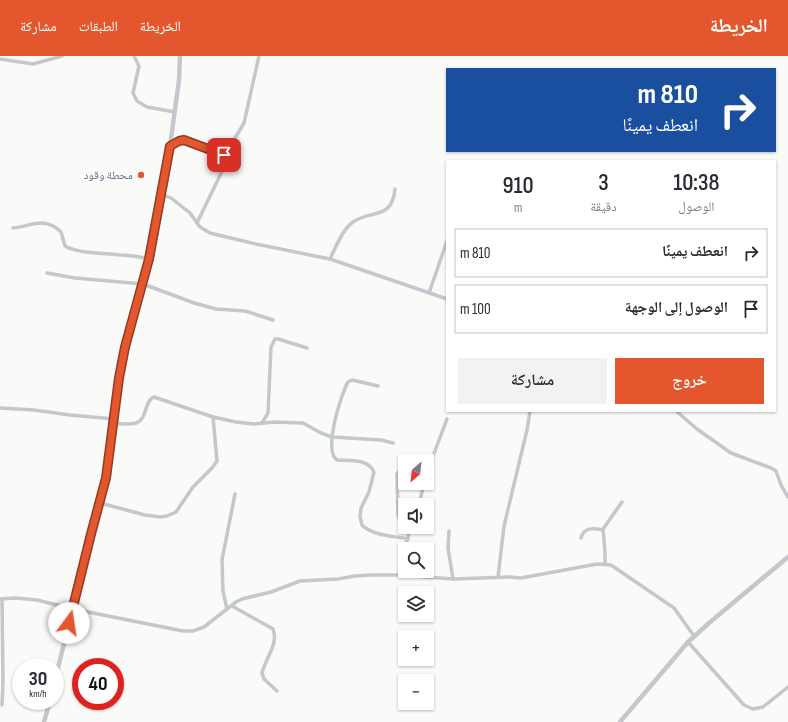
<!DOCTYPE html>
<html lang="ar">
<meta charset="utf-8">
<style>
:root{--surface:#fff;--page:#f2f2f3;--text:#2b2b33;--muted:#7c7c81;--line:#e1e1e2;--accent:#e4572e}
body{margin:0;font-family:"Sofia Sans Condensed","Noto Naskh Arabic",sans-serif;background:var(--page);color:var(--text);direction:rtl;height:100vh;display:flex;flex-direction:column;font-size:15px;white-space:nowrap}
*{box-sizing:border-box;margin:0}
p{font-size:13px;color:var(--muted)}
.icon{flex:none;width:22px;height:22px;fill:none;stroke:currentColor;stroke-width:2;stroke-linecap:round;stroke-linejoin:round}
.map{position:relative;flex:1;overflow:hidden;direction:ltr}
.details{position:absolute;left:446px;top:104px;width:330px;height:252px;display:flex;flex-direction:column;background:var(--surface);border-radius:0px;box-shadow:0 1px 3px #0004;direction:rtl}
.details>*{flex:none}
.banner{position:absolute;left:446px;top:12px;width:330px;height:84px;border-radius:0px;box-shadow:0 1px 3px #0004;direction:rtl;background:#1a4fa0;color:#fff;overflow:hidden}
.needle{width:26px;rotate:208deg}
.buttons{position:absolute;left:398px;top:398px;display:grid;gap:8px}
.buttons a{display:grid;place-items:center;width:36px;height:36px;border-radius:0px;background:var(--surface);box-shadow:0 1px 3px #0004;font-size:20px}
.speed{position:absolute;left:12px;top:602px;display:flex;gap:8px;font-size:20px;font-weight:700;text-align:center}
.speed>*{display:grid;place-content:center;width:52px;height:52px;border-radius:50%;background:var(--surface);box-shadow:0 1px 3px #0004;line-height:1}
.speed small{font-size:10px;font-weight:400}
.speed .limit{border:6px solid #d22;background:#fff;color:#111}
.pin{position:absolute;display:grid;place-items:center;width:34px;height:34px;color:#fff;margin:-17px;border-radius:8px;box-shadow:0 2px 6px #0006}
.me{position:absolute;width:44px;margin:-22px;rotate:14deg;stroke-linejoin:round;filter:drop-shadow(0 0 3px #0008)}
.turn{display:flex;align-items:center;gap:14px;height:84px;padding:0 12px;font-size:18px}
.turn .icon{width:52px;height:52px;stroke-width:2.5}
.turn b{display:block;font-size:28px;line-height:34px}
.eta{display:flex;justify-content:space-evenly;align-items:center;height:68px;text-align:center}
.eta b{font-size:24px;font-weight:600;line-height:28px}
.action{display:flex;gap:8px;margin-top:auto;padding:8px 12px}
.action a{flex:1;height:46px;border-radius:0px;background:var(--accent);color:#fff;font-size:16px;font-weight:600;line-height:46px;text-align:center}
.action a+a{background:var(--page);color:var(--text)}
ul{padding:0;list-style:none}
li{display:flex;align-items:center;gap:12px;height:50px;margin:0 8px 6px;padding:0 4px;border:2px solid var(--line);border-radius:0px}
li div{flex:1}
li b{display:block;font-size:15px}
li em{font-style:normal}
header{display:flex;align-items:center;gap:24px;box-sizing:border-box;height:56px;padding:0 20px;background:var(--accent);color:#fff}
header strong{font-size:19px}
nav{display:flex;gap:22px;margin-inline-start:auto;font-size:14px}
.map>svg:first-child{display:block}
.lines{fill:none;stroke-linecap:round;stroke-linejoin:round}
.minor{stroke:#c3c8cc;stroke-width:3.5}
.tertiary{stroke:#c3c8cc;stroke-width:4.5}
.route-casing{stroke:#94391e;stroke-width:10}
.route{stroke:#e4572e;stroke-width:7}
.poi-dot{fill:#e4572e;stroke:#fff;stroke-width:1.5}
.labels{text-anchor:middle;stroke-width:4;stroke-linejoin:round;paint-order:stroke}
.poi-label{font-size:12px;fill:#657683;stroke:#fff;text-anchor:end}
</style>
<header>
<strong>الخريطة</strong>
<nav><a>الخريطة</a><a>الطبقات</a><a>مشاركة</a></nav>
</header>
<div class="map">
<svg width="788" height="666" viewBox="0 0 788 666">
<rect width="100%" height="100%" fill="#fafaf8"/>
<g class="lines">
<g class="minor">
<path d="M134,0L139,10L133,37L137,45L147,51L175,56"/>
<path d="M0,3L33,8L62,0"/>
<path d="M170,90C174,87 179,84 185,84C191,84 222,96 226,101L227,105L197,167"/>
<path d="M225,99L244,67L259,0"/>
<path d="M161,138L171,142L190,157L200,171L210,177L256,188L330,203L447,243"/>
<path d="M13,172C32,170 45,160 61,176L65,190C79,198 105,197 121,199C130,199 140,201 149,203"/>
<path d="M330,203C336,191 342,174 353,166C371,153 392,165 395,133"/>
<path d="M47,217L75,222L143,228L194,247L216,253L245,255L273,264"/>
<path d="M429,237L447,185"/>
<path d="M378,330L352,324L348,326C341,338 323,395 337,404C349,405 368,402 374,416L369,436L361,452L360,460L362,469C373,480 394,480 408,483"/>
<path d="M0,352L34,354L70,359L114,363"/>
<path d="M676,355L697,373L731,397L771,412L776,415L781,429L788,441"/>
<path d="M113,367C121,368 129,369 136,367C148,363 144,344 154,341L213,361L236,366L254,368L274,366L303,367L321,377L332,381L381,384L393,387"/>
<path d="M262,367L268,357L271,291L275,283H278L307,292"/>
<path d="M405,414H400L397,418L398,459L400,464L405,468"/>
<path d="M427,416L447,363"/>
<path d="M100,447L145,459L160,461L167,460L176,456L193,431L212,412L217,405L213,361"/>
<path d="M419,449L424,427"/>
<path d="M449,475L448,492L453,523"/>
<path d="M581,482C584,471 593,472 603,474"/>
<path d="M605,508V496L603,473L622,446"/>
<path d="M401,519L405,491L411,471"/>
<path d="M498,521L504,470L527,374L530,355"/>
<path d="M0,543L15,542L37,544L73,553L183,575H193L204,571L236,546L242,543L271,536L300,525L338,523L355,520L371,519H401L453,523L509,521L521,522L597,508L611,509L674,552L694,580"/>
<path d="M232,550L273,573C279,588 265,603 262,617L264,623L277,635"/>
<path d="M227,553L223,535L222,504L235,438"/>
<path d="M688,586L744,649L753,653L763,651L788,631"/>
<path d="M2,649L3,625L2,543"/>
</g>
<g class="tertiary">
<path d="M55,624L91,478L106,422L119,323L125,291L149,203L170,90L179,24L180,0"/>
<path d="M44,666L50,645"/>
<path d="M620,666L688,586L709,567L788,501"/>
</g>
</g>
<g class="lines">
<defs>
<path id="route" d="M69,567L91,478L106,422L119,322L125,291L149,203L170,90L179,85L184,84L224,99"/>
</defs>
<use href="#route" class="route-casing"/>
<use href="#route" class="route"/>
</g>
<circle class="poi-dot" cx="141" cy="119" r="4"/>
<g class="labels">
<g class="poi-label">
<text x="133" y="123">محطة وقود</text>
</g>
</g>
</svg>
<div class="buttons">
<a><svg class="needle" viewBox="-14 -14 28 28"><path d="M0-13l5 13h-10z" fill="#e53935"/><path d="M0 13l5-13h-10z" fill="#7c7c81"/></svg></a>
<a><svg class="icon" aria-label="sound" viewBox="0 0 24 24"><path d="M4 9h4l5-4v14l-5-4H4zM17 9q2 3 0 6"/></svg></a>
<a><svg class="icon" aria-label="search" viewBox="0 0 24 24"><circle cx="10" cy="10" r="6"/><path d="M15 15l6 6"/></svg></a>
<a><svg class="icon" aria-label="layers" viewBox="0 0 24 24"><path d="M12 4l9 5-9 5-9-5zM3 14l9 5 9-5"/></svg></a>
<a>+</a>
<a>−</a>
</div>
<div class="speed"><div>30<small>km/h</small></div><div class="limit">40</div></div>
<div class="pin" style="left:224px;top:99px;background:#d93025"><svg class="icon" aria-label="arrive" viewBox="0 0 24 24"><path d="M6 21V4h12l-3 4 3 4H6"/></svg></div>
<svg class="me" style="left:69px;top:567px" viewBox="-20 -20 40 40"><circle r="19" fill="#fff"/><path d="M0-13L10 11 0 6-10 11z" fill="#e4572e"/></svg>
<div class="banner">
<div class="turn"><svg class="icon" aria-label="right" viewBox="0 0 24 24"><path d="M7 20v-9h11M14 6l5 5-5 5"/></svg><div><b>810 m</b>انعطف يمينًا</div></div>
</div>
<section class="details">
<div class="eta">
<div><b>10:38</b><p>الوصول</p></div>
<div><b>3</b><p>دقيقة</p></div>
<div><b>910</b><p>m</p></div>
</div>
<ul>
<li><svg class="icon" aria-label="right" viewBox="0 0 24 24"><path d="M7 20v-9h11M14 6l5 5-5 5"/></svg><div><b>انعطف يمينًا</b></div><em>810 m</em></li>
<li><svg class="icon" aria-label="arrive" viewBox="0 0 24 24"><path d="M6 21V4h12l-3 4 3 4H6"/></svg><div><b>الوصول إلى الوجهة</b></div><em>100 m</em></li>
</ul>
<div class="action"><a>خروج</a><a>مشاركة</a></div>
</section>
</div>
